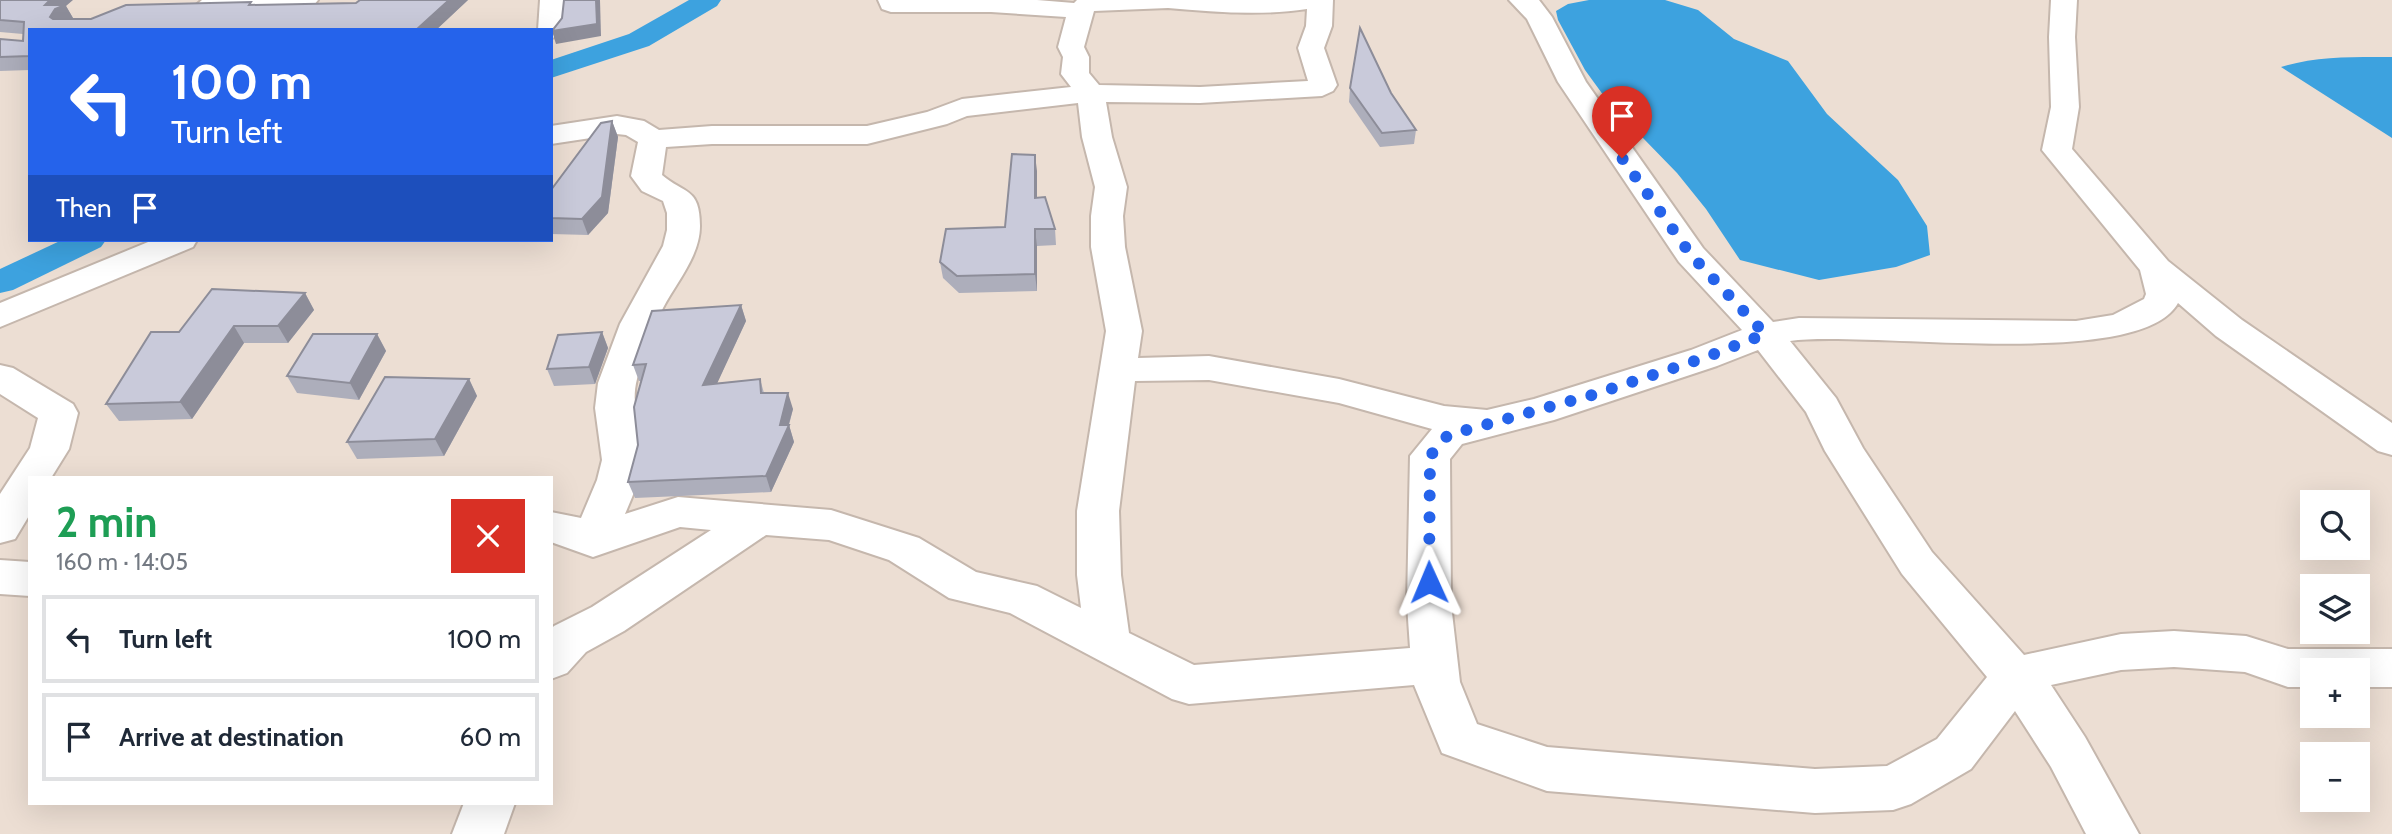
<!DOCTYPE html>
<meta charset="utf-8">
<style>
:root{--surface:#fff;--page:#f2f2f3;--text:#1f2937;--muted:#747a83;--line:#e0e1e3}
body{margin:0;font-family:Cabin,sans-serif;background:var(--page);color:var(--text);height:100vh;display:flex;flex-direction:column;font-size:26px;white-space:nowrap}
*{box-sizing:border-box;margin:0}
p{font-size:23px;color:var(--muted)}
.icon{flex:none;width:38px;height:38px;fill:none;stroke:currentColor;stroke-width:2;stroke-linecap:round;stroke-linejoin:round}
.map{position:relative;flex:1;overflow:hidden}
.panel{position:absolute;left:28px;top:476px;width:525px;height:329px;display:flex;flex-direction:column;background:var(--surface);border-radius:0px;box-shadow:0 7px 28px #0002}
.panel>*{flex:none}
.guide{position:absolute;left:28px;top:28px;width:525px;height:214px;border-radius:0px;box-shadow:0 7px 28px #0002;background:#2563eb;color:#fff;overflow:hidden}
.tools{position:absolute;left:2300px;top:490px;display:grid;gap:14px}
.tools a{display:grid;place-items:center;width:70px;height:70px;border-radius:0px;background:var(--surface);box-shadow:0 7px 28px #0002;font-size:35px}
.pin{position:absolute;display:grid;place-items:center;width:60px;height:60px;color:#fff;margin:-72px -30px;border-radius:50% 50% 50% 0;rotate:-45deg;box-shadow:0 0 7px #0007}
.pin .icon{rotate:45deg}
.me{position:absolute;width:77px;margin:-38px;rotate:359deg;stroke-linejoin:round;filter:drop-shadow(0 0 5px #0008)}
.turn{display:flex;align-items:center;gap:24px;height:147px;padding:0 28px;font-size:32px}
.turn .icon{width:91px;height:91px;stroke-width:2.5}
.turn b{display:block;font-size:49px;line-height:60px}
.then{display:flex;align-items:center;height:66px;padding:0 28px;background:#0003;gap:14px;font-size:26px}
.round{display:grid;place-items:center;flex:none;width:74px;height:74px;border-radius:0px;background:var(--page)}
.overview{display:flex;align-items:center;justify-content:space-between;height:119px;padding:0 28px}
h1{font-size:42px;font-weight:700;line-height:52px;color:#1e9e55}
ul{padding:0;list-style:none}
li{display:flex;align-items:center;gap:21px;height:88px;margin:0 14px 10px;padding:0 14px;border:4px solid var(--line);border-radius:0px}
li div{flex:1}
li b{display:block;font-size:26px}
li em{font-style:normal}
.map>svg:first-child{display:block}
.water{fill:#3da2df}
.lines{fill:none;stroke-linecap:round;stroke-linejoin:round}
.canal{fill:#3da2df;fill-rule:evenodd}
.street-casing{stroke:#c5b7ad;stroke-width:4}
.street{fill:#fff;fill-rule:evenodd}
.wall{fill:#adaebb}
.shaded-wall{fill:#8d8d99}
.building{fill:#c9cada;stroke:#8d8d99;stroke-width:2}
.route{stroke:#2563eb;stroke-width:12;stroke-dasharray:0 21.6}
</style>
<div class="map">
<svg width="2392" height="834" viewBox="0 0 2392 834">
<rect width="100%" height="100%" fill="#ecded3"/>
<g class="water">
<path d="M1589,0H1665L1698,10L1734,39L1788,61L1827,114L1898,180L1927,226L1930,255L1896,267L1819,280L1740,260L1706,209L1677,173L1609,103L1585,70L1558,20L1556,11L1568,4Z"/>
<path d="M2392,57V138L2281,67C2316,56 2355,57 2392,57Z"/>
</g>
<g class="lines">
<g class="canal">
<path d="M689,0H721L717,6L649,46L551,78V60L629,34Z"/>
<path d="M62,240H106L101,247L13,290L0,293V269Z"/>
</g>
<defs>
<g id="street">
<path d="M318,0L314,5L305,8L208,14L199,11L195,6L202,0Z"/>
<path d="M540,0H566L564,30L560,36L551,38V30H538Z"/>
<path d="M878,0H1037L1074,3L1077,0H1333L1332,26L1324,48L1337,85L1333,91L1322,96L1200,103L1106,102L1112,137L1127,187L1123,216L1125,247L1142,331L1138,358L1209,356L1339,379L1444,406L1487,410L1534,399L1691,350L1742,330L1679,262L1558,82L1527,19L1509,0H1539L1552,17L1586,82L1703,248L1773,322L1799,318L2076,321L2113,315L2144,299L2146,294L2140,270L2042,150L2051,107L2049,37L2051,0H2077L2075,37L2079,107L2072,149L2168,261L2242,320L2392,423V455L2378,451L2216,336L2178,303C2140,372 1866,330 1790,341L1836,398L1863,448L1932,552L2024,655L2121,634L2174,631L2246,636L2288,649H2392V687H2357V670H2312V687H2288L2245,672L2174,667L2121,670L2051,685L2085,737L2139,834H2086L2051,767L2015,711L1971,769L1911,804L1893,810L1815,813L1547,791L1442,753L1414,685L1189,704L1172,699L1010,613L949,598L889,560L829,540L766,535L624,631L586,652L567,673L551,679V629L554,626L592,607L711,530L680,527L593,557L551,542V512L581,518L597,480L602,460L595,408L598,383L620,324L663,246L667,230V213L663,201L642,191L631,176L638,142L626,135L617,134L551,144V126L617,116L644,121L659,130L712,126H867L927,112L962,99L1071,87L1061,74L1063,57L1058,47L1066,17L991,12H891L882,9ZM1168,8C1214,12 1261,16 1307,9L1306,26L1298,48L1308,81L1200,87L1099,85L1089,73V57L1084,47L1094,11ZM1078,103L1082,137L1095,187L1091,216V247L1106,331L1077,511V575L1081,608L1037,586L976,572L919,538L831,510L678,497L625,514C633,495 643,474 642,453C641,426 630,406 637,379C643,355 652,330 663,308C676,283 700,256 700,226C700,187 684,194 662,175L666,147L712,144H867L947,124L967,116ZM1758,350L1806,412L1825,451L1902,574L1987,677L1937,739L1887,766L1815,769L1547,747L1477,724L1460,682L1451,604L1450,459L1462,444L1554,420L1717,366ZM1209,380L1339,403L1432,429L1410,456L1407,604L1410,648L1194,665L1129,633L1121,575L1119,511L1135,381Z"/>
<path d="M153,240H197L193,247L0,327V303Z"/>
<path d="M0,365L13,368L73,404L78,413L69,449L51,478H30V514L15,539L0,543V494L30,448L38,418L0,394Z"/>
<path d="M0,560L30,562V596L0,594Z"/>
<path d="M464,803H515L504,834H452Z"/>
</g>
</defs>
<use href="#street" class="street-casing"/>
<use href="#street" class="street"/>
</g>
<g class="wall">
<path d="M0,0L66,6L73,18L71,19H91L252,5L356,3L468,0L436,30H30V70L0,71V39L23,41V34L0,32Z"/>
<path d="M1350,88L1391,93L1416,130L1414,144L1380,147L1349,102Z"/>
<path d="M612,121L618,137L608,213L588,235L551,234V190Z"/>
<path d="M1037,171V198L1055,229L1056,245L1037,246V291L959,293L943,278L940,262L1005,227Z"/>
<path d="M305,293L314,310L288,343H244L192,419L119,421L106,404L179,332Z"/>
<path d="M741,305L746,321L717,383L760,379L764,393L793,409L789,425L794,442L771,492L635,498L628,482L638,445L641,381H639L633,365Z"/>
<path d="M602,332L608,348L595,384L554,386L547,369Z"/>
<path d="M377,334L386,351L359,400L297,393L287,376Z"/>
<path d="M469,379L477,396L444,456L357,459L347,442Z"/>
</g>
<g class="shaded-wall">
<path d="M50,0H73L66,6L73,18L63,23L59,30L50,17L45,5Z"/>
<path d="M449,0H468L436,30H416Z"/>
<path d="M596,0H600L601,36L556,44L552,31Z"/>
<path d="M612,121L618,137L608,213L588,235L582,219Z"/>
<path d="M1035,155L1037,171V214L1035,198Z"/>
<path d="M1035,229L1037,246V291L1035,274Z"/>
<path d="M305,293L314,310L288,343L278,326Z"/>
<path d="M741,305L746,321L709,401L703,385Z"/>
<path d="M234,326L244,343L192,419L180,402Z"/>
<path d="M602,332L608,348L595,384L589,367Z"/>
<path d="M377,334L386,351L359,400L350,383Z"/>
<path d="M469,379L477,396L444,456L435,439Z"/>
<path d="M788,393L793,409L788,427L789,425L794,442L771,492L766,476Z"/>
</g>
<g class="building">
<path d="M0,0H50L45,5H65L55,9L50,17L53,19H91L126,5L251,2L249,5L356,3L360,0H449L416,30H30V56L0,57V39L23,41L24,22L0,20Z"/>
<path d="M564,0H596L597,24L552,31L562,18Z"/>
<path d="M1360,28L1391,93L1416,130L1382,133L1350,88Z"/>
<path d="M612,121L602,197L582,219L551,218V190L601,123Z"/>
<path d="M1012,154L1035,155V198L1045,197L1055,229H1035V274L957,276L940,262L946,229L1005,227Z"/>
<path d="M212,289L305,293L278,326H234L180,402L106,404L151,332H179Z"/>
<path d="M741,305L703,385L760,379L761,393H788L780,425H789L766,476L628,482L638,445L634,407L646,364L633,365L652,311Z"/>
<path d="M602,332L589,367L547,369L558,335Z"/>
<path d="M313,334H377L350,383L287,376Z"/>
<path d="M385,377L469,379L435,439L347,442Z"/>
</g>
<g class="lines">
<path class="route" d="M1429,582L1430,456L1448,435L1589,396L1704,358L1765,334L1691,255L1622,158"/>
</g>
</svg>
<div class="tools">
<a><svg class="icon" aria-label="search" viewBox="0 0 24 24"><circle cx="10" cy="10" r="6"/><path d="M15 15l6 6"/></svg></a>
<a><svg class="icon" aria-label="layers" viewBox="0 0 24 24"><path d="M12 4l9 5-9 5-9-5zM3 14l9 5 9-5"/></svg></a>
<a>+</a>
<a>−</a>
</div>
<div class="pin" style="left:1622px;top:158px;background:#d93025"><svg class="icon" aria-label="arrive" viewBox="0 0 24 24"><path d="M6 21V4h12l-3 4 3 4H6"/></svg></div>
<svg class="me" style="left:1429px;top:582px" viewBox="-20 -20 40 40"><path d="M0-17L14 15 0 8-14 15z" fill="#2563eb" stroke="#fff" stroke-width="4"/></svg>
<div class="guide">
<div class="turn"><svg class="icon" aria-label="left" viewBox="0 0 24 24"><path d="M17 20v-9H6M10 6l-5 5 5 5"/></svg><div><b>100 m</b>Turn left</div></div>
<div class="then">Then<svg class="icon" aria-label="arrive" viewBox="0 0 24 24"><path d="M6 21V4h12l-3 4 3 4H6"/></svg></div>
</div>
<section class="panel">
<div class="overview"><div><h1>2 min</h1><p>160 m · 14:05</p></div><a class="round" style="background:#d93025;color:#fff"><svg class="icon" aria-label="close" viewBox="0 0 24 24"><path d="M6 6l12 12M18 6L6 18"/></svg></a></div>
<ul>
<li><svg class="icon" aria-label="left" viewBox="0 0 24 24"><path d="M17 20v-9H6M10 6l-5 5 5 5"/></svg><div><b>Turn left</b></div><em>100 m</em></li>
<li><svg class="icon" aria-label="arrive" viewBox="0 0 24 24"><path d="M6 21V4h12l-3 4 3 4H6"/></svg><div><b>Arrive at destination</b></div><em>60 m</em></li>
</ul>
</section>
</div>
